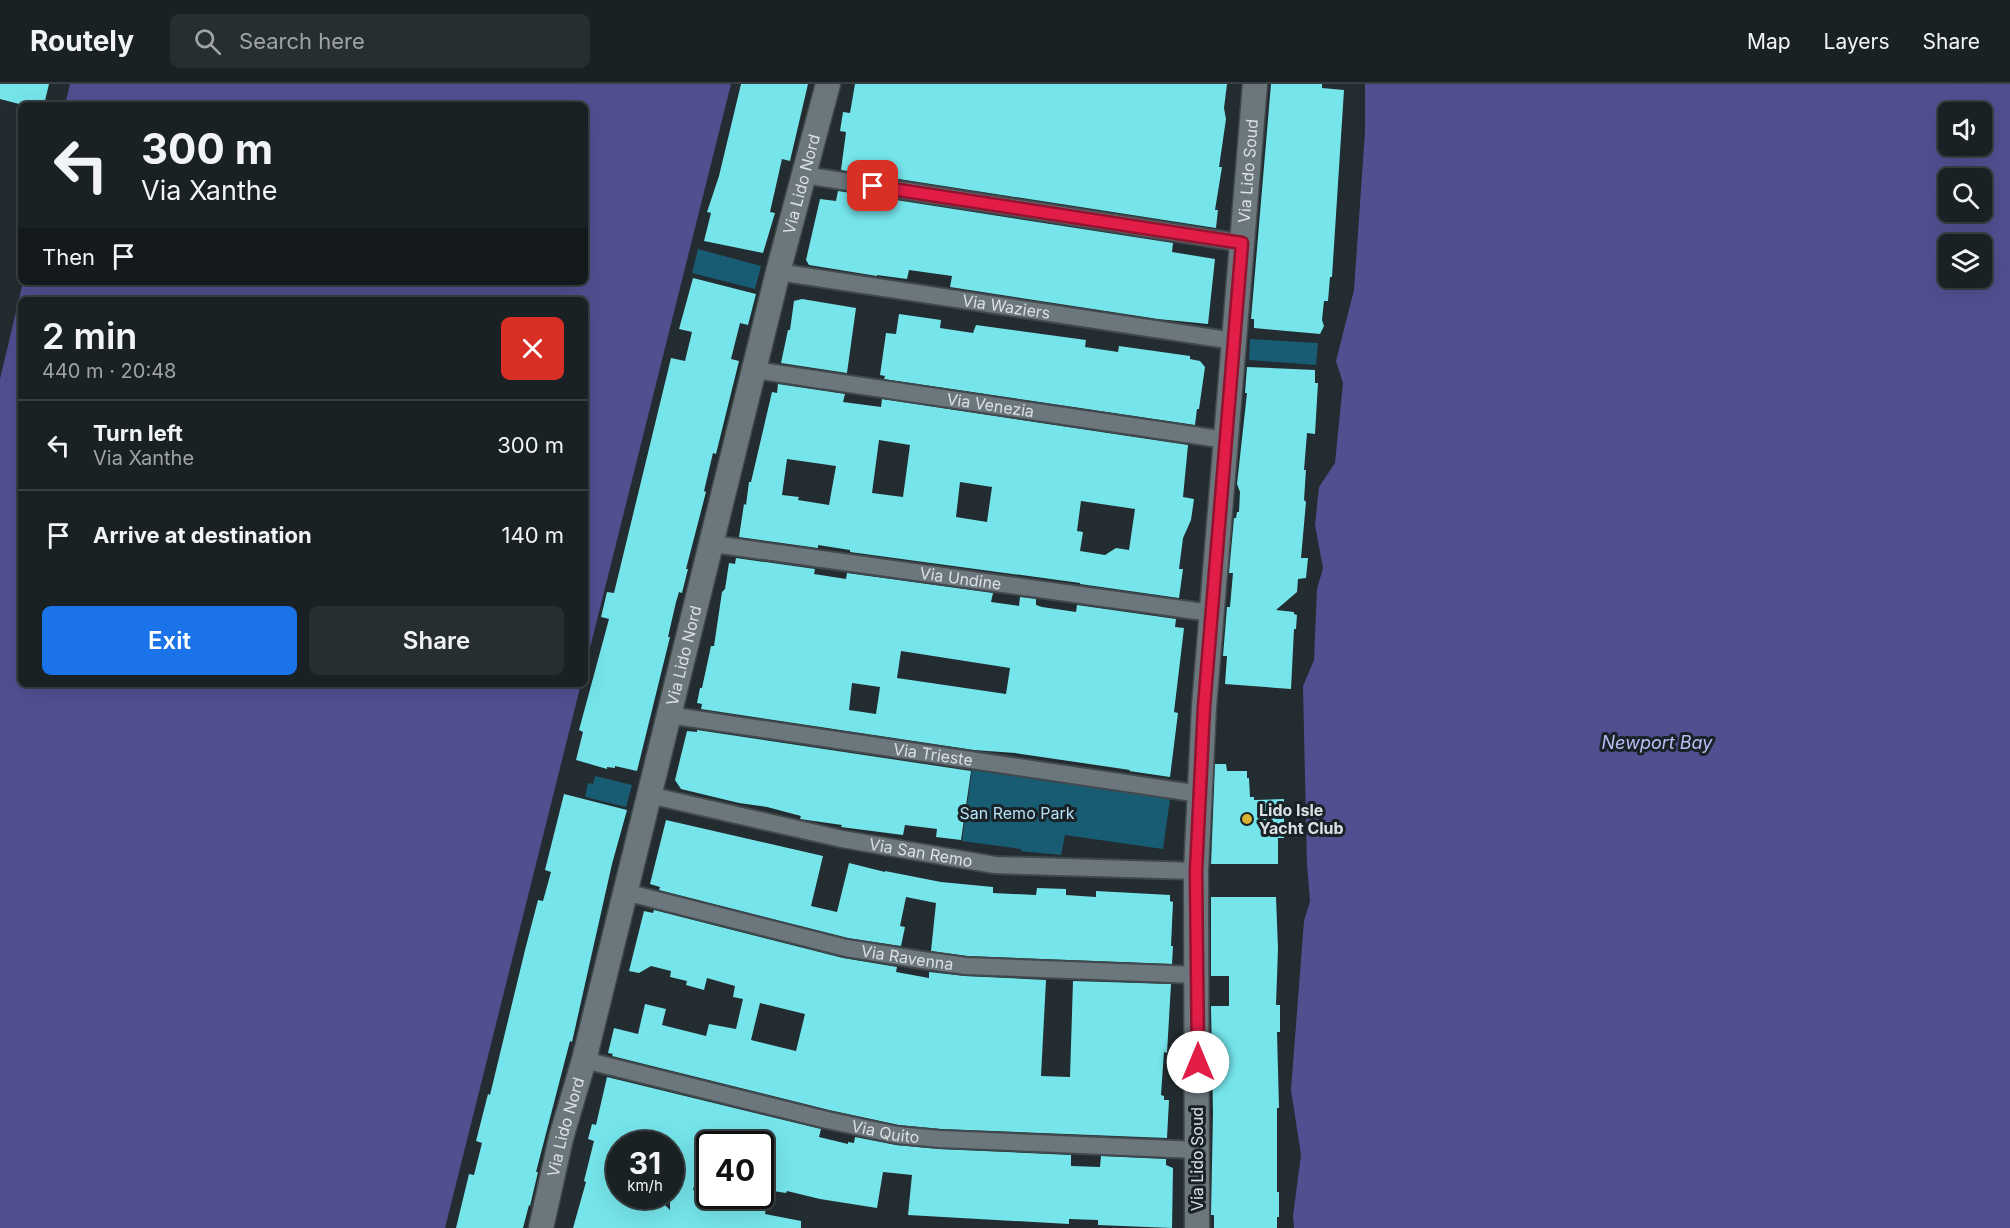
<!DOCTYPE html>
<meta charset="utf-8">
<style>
:root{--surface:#1a2124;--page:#272e31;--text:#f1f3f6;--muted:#9fa3a6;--line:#383e41;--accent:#1a73e8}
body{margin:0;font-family:Inter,sans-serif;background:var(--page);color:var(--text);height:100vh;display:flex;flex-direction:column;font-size:22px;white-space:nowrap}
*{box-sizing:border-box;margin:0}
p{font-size:20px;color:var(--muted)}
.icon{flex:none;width:33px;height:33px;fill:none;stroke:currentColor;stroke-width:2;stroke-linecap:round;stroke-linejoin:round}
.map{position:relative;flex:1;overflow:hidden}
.drawer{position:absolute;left:18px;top:213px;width:570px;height:390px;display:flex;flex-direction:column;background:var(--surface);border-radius:9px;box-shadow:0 6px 24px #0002,0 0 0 2px var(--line)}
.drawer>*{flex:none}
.banner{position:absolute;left:18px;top:18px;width:570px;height:183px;border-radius:9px;box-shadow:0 6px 24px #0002,0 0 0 2px var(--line);background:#1a2124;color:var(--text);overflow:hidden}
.controls{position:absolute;left:1938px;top:18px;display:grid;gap:12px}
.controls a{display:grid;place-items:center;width:54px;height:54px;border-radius:9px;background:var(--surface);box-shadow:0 6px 24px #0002,0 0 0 2px var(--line);font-size:30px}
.speed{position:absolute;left:606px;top:1047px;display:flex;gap:12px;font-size:30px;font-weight:700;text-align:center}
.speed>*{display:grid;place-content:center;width:78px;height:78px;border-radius:50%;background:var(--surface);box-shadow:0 6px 24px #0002,0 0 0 2px var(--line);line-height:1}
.speed small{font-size:15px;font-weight:400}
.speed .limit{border:3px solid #111;border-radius:9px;background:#fff;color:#111}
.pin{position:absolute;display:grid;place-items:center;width:51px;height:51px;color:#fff;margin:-26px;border-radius:12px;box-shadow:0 3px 9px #0006}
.me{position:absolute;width:66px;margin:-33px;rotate:0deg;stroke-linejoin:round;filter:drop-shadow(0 0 4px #0008)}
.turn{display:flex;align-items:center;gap:21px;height:126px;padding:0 24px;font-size:27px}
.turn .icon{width:78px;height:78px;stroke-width:2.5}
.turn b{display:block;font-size:42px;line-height:51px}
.then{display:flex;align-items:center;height:57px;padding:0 24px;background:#0003;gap:12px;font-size:22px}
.round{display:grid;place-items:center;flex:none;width:63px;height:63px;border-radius:9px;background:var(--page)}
.headline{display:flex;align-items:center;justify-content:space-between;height:102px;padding:0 24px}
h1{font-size:36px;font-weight:600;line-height:45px}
.action{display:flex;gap:12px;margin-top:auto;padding:12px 24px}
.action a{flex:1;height:69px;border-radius:9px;background:var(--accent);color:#fff;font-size:24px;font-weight:600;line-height:69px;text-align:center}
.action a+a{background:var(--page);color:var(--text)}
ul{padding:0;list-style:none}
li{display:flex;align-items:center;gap:18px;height:90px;padding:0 24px;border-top:2px solid var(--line)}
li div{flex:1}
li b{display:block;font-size:22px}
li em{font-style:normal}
header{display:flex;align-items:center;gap:36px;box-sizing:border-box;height:84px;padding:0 30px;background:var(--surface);border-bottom:2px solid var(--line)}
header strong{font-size:28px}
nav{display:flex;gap:33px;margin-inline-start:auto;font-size:21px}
.search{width:420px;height:54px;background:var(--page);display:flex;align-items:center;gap:15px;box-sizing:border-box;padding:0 21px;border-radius:9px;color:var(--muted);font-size:22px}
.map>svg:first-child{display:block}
.green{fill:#185c74}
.water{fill:#505091;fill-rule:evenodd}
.building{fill:#75e5eb;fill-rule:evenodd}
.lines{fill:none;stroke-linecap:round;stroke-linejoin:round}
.street-casing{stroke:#42494d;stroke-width:20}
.secondary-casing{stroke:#42494d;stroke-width:27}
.street{stroke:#6c777d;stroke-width:16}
.secondary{stroke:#6c777d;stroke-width:24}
.route-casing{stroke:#92132f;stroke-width:15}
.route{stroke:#e11d48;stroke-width:10}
.poi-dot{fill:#dab333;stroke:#192226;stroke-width:2}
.labels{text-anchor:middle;stroke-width:6;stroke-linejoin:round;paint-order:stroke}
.street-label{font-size:16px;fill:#dae0e3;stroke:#192226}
.poi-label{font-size:16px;font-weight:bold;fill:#dae0e3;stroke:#192226;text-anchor:start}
.park-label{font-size:16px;fill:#b6e2f6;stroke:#192226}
.water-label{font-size:18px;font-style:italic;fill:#babef7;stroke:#192226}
</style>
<header>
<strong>Routely</strong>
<div class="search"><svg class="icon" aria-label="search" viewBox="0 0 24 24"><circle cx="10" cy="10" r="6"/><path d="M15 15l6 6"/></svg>Search here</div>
<nav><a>Map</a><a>Layers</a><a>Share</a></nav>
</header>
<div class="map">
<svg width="2010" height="1144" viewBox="0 0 2010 1144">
<rect width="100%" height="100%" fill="#232c30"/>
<g class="green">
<path d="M698,165L761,182L755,205L692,189Z"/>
<path d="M1250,255L1318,259L1316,281L1249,276Z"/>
<path d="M972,686L1059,699V697L1170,715L1163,765L1065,751L1061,771L1021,767V765L962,757Z"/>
<path d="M595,692L632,701L626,723L585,713L588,699L593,700Z"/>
</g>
<g class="water">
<path d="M70,0H731L585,584V216H21V600H581L445,1144H0V295L23,198H585V21H65Z"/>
<path d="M1365,0H2010V1144H1294L1293,1132L1301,1071L1291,1006L1304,837L1310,817L1307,781L1303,602L1314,576L1317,505L1323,484L1315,441L1319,403L1335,379L1343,299L1336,277L1354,206L1365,48ZM1948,28H1982V62H1948ZM1948,94H1982V128H1948ZM1948,160H1982V194H1948Z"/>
</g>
<g class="building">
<path d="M0,0H49L44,21H23L0,15Z"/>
<path d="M741,0H808L790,77L782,75L770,128L775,129L763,169L704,157L711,129L707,128L719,92Z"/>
<path d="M855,0H1227L1224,24L1226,35L1219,83H1222L1215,126H1218L1216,144L841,86L846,48L840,47L843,28L850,29Z"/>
<path d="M1271,0H1322V4L1344,6L1332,193H1330L1328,217H1324L1322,236L1324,242L1320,250L1254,244V235H1251Z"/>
<path d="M838,107L1173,159L1172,168L1215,175L1208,240L1158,235L950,203L952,192L909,186L907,195L877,191V192L809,181L806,176L820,115L836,117Z"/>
<path d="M693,194L756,210L748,241L740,239L731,275L739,277L716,370L713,369L704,407L706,408L686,485H688L682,509L679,508L676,518L668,553H670L637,687L615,682V684L607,683V685L576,676L583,648L579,646L609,535L601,533L607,508L614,509L671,274L685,277L692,248L679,245Z"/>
<path d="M802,215L856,224L847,289L781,279L788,246H790L794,217Z"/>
<path d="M899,230L941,236L940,244L973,249L976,241L1086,256L1085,263L1118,268L1119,262L1190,272V275L1200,277L1205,283L1199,325H1197L1195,341L884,295L885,292L880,291L886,249L896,250Z"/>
<path d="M1247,283L1315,286V299H1318L1315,350L1307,349L1304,386H1306L1304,416L1306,418L1301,474H1308L1306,494L1298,495L1297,508L1276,526L1294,528V530L1297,531L1296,545H1294L1291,605L1225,600L1227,572H1223L1227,523H1230L1233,489H1229L1234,434H1236L1237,428H1239L1240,408L1237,400L1247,309H1245Z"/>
<path d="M778,300L845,310L843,318L881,323L882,315L1188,361L1183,413L1194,415L1191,436L1183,454L1179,485H1183L1179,514L1080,500V499L850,468V466L818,461V464L739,453L744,420L746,421L749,398H751L772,308L777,309ZM879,356L910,361L903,413L872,409ZM787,375L836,382L829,421L798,416L799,413L782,411ZM960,398L992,403L987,438L956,433ZM1081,417L1135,425L1129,466L1116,464L1105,471L1080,467L1083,448L1077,447Z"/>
<path d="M736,474L815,485L814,490L846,495L847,489L993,509L991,518L1019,522L1020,513L1036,515V521L1042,523L1076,528L1077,521L1176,535L1175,543L1184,544L1174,628L1178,629L1170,693L1129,687L1130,686L1015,669L974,666L701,625L702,620L697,619L700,604H702L711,562H714L722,508L725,505L729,479L735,480ZM901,567L1010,584L1006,610L897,594ZM852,599L880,603L876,630L849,626Z"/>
<path d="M697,646L971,687L961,756L936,753L937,745L905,741L903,751L841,743L842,741L800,735L801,732L767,723L739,719L681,705L675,696L687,647L697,648Z"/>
<path d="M1215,680H1226L1227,687H1247V694H1249L1250,713H1254V716L1284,715V754H1278V780H1211Z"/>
<path d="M564,710L627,726L612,780L572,958L570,957L536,1088H538L530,1122L529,1121L523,1144H456L469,1090L474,1091L482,1059L476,1057L488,1010L490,1011L525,866L538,816L543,817L551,788L545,786Z"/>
<path d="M666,736L823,772L811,822L837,828L849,779L885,788V787L941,798L993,803V809L1036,811L1037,804L1066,805V811L1096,813V807L1170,811V817L1173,818L1171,862H1173L1172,880L967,872L931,867L936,819L906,813L900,842L905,843L901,862L848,854L659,806L660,803L650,800Z"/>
<path d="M1211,813H1276L1278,865L1276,921H1280V948H1277L1279,1024H1277V1108H1279V1133H1277V1144H1214V1131H1211L1213,1029L1211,922H1229V892H1211Z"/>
<path d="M654,826L843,874L897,883L896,888L929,894V888L965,892L1046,896L1041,992L1070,993L1073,897L1171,900L1167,969L1164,968L1161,1011L1164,1012V1016H1169L1167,1054L941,1045L899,1041L829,1026L612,972L613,970L608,969L614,944L638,950L645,920L666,925L662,941L706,952L709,940L736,945L743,915L733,913L735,902L707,894L704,906L686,901L687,897L670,893L671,887L651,882L639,889L629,887L644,827L653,829ZM760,919L805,930L796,967L751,956Z"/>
<path d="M607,993L821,1045L819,1053L848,1060V1058L854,1059L855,1053L896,1061L939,1065L1071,1071V1082L1100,1083L1101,1072L1166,1075V1081L1173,1084L1172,1144L1098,1141V1136L1069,1135V1140L908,1131L912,1091L883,1088L877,1124L820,1115L787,1107L786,1109L760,1105V1060H705L693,1106L766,1124L765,1130L801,1137V1144H573L586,1098L584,1097L594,1057L588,1055L592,1040L596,1041ZM620,1060H676L670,1080V1126L656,1112H620Z"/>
</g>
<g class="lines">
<defs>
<g id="street">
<path d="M804,91L1242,159"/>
<path id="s1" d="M778,188L1234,257"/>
<path id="s2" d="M755,286L1226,356"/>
<path id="s3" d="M713,460L1211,529"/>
<path id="s4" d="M668,631L1200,710"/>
<path id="s5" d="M649,711L842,755L995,781L1196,787"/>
<path id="s6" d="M625,808L846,864L922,876L966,882L1197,891"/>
<path id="s7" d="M584,976L827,1036L897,1051L940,1055L1196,1066"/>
</g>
<g id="secondary">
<path id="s8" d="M541,1144L561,1054L584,976L778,188L828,0"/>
<path id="s9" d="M1197,1144L1196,787L1204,623L1255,0"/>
</g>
</defs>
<use href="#street" class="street-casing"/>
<use href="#secondary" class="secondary-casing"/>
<use href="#street" class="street"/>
<use href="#secondary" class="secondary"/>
</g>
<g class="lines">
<defs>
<path id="route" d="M873,102L1242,159L1204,623L1196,787L1198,978"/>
</defs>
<use href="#route" class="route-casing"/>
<use href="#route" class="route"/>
</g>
<circle class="poi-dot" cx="1247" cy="735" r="6"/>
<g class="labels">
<g class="street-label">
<text dy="6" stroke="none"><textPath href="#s9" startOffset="1059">Via Lido Soud</textPath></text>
<text dy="6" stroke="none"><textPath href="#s8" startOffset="1076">Via Lido Nord</textPath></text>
<text dy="6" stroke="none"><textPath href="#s1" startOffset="231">Via Waziers</textPath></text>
<text dy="6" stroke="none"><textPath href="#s2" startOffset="238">Via Venezia</textPath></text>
<text dy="6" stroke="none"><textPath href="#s3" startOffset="250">Via Undine</textPath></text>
<text dy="6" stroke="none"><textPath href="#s8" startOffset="590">Via Lido Nord</textPath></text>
<text dy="6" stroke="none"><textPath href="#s4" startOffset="268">Via Trieste</textPath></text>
<text dy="6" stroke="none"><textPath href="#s5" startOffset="278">Via San Remo</textPath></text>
<text dy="6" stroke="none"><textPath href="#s6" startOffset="290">Via Ravenna</textPath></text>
<text dy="6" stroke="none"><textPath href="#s8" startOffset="104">Via Lido Nord</textPath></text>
<text dy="6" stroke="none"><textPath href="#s7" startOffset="310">Via Quito</textPath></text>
<text transform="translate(1197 1075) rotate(-90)" y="6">Via Lido Soud</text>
</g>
<g class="poi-label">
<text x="1259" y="732">Lido Isle<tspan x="1259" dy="18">Yacht Club</tspan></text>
</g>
<g class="park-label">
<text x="1017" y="735">San Remo Park</text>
</g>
<g class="water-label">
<text x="1657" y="665">Newport Bay</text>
</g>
</g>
</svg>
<div class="controls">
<a><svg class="icon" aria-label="sound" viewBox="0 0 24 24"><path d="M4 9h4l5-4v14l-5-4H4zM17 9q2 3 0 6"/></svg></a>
<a><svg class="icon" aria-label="search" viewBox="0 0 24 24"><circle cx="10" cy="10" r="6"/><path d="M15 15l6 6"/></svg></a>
<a><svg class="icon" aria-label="layers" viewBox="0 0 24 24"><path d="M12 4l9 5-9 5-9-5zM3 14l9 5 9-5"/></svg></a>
</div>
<div class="speed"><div>31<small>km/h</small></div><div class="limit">40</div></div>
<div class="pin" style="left:873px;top:102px;background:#d93025"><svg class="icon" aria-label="arrive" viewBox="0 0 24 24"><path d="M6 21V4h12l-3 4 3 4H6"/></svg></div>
<svg class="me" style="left:1198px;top:978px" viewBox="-20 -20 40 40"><circle r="19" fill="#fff"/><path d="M0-13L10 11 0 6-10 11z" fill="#e11d48"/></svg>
<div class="banner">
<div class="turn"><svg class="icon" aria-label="left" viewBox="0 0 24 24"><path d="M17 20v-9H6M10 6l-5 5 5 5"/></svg><div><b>300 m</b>Via Xanthe</div></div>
<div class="then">Then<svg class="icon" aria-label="arrive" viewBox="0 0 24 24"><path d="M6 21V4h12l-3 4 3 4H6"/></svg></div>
</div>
<section class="drawer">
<div class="headline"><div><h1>2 min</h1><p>440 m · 20:48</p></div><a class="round" style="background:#d93025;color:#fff"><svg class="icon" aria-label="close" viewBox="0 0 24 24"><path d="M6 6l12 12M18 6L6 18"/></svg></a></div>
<ul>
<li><svg class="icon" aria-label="left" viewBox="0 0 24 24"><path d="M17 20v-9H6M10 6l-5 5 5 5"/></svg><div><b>Turn left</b><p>Via Xanthe</p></div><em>300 m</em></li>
<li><svg class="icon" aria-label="arrive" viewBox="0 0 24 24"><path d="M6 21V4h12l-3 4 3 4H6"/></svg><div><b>Arrive at destination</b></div><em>140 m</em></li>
</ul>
<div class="action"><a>Exit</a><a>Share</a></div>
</section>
</div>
